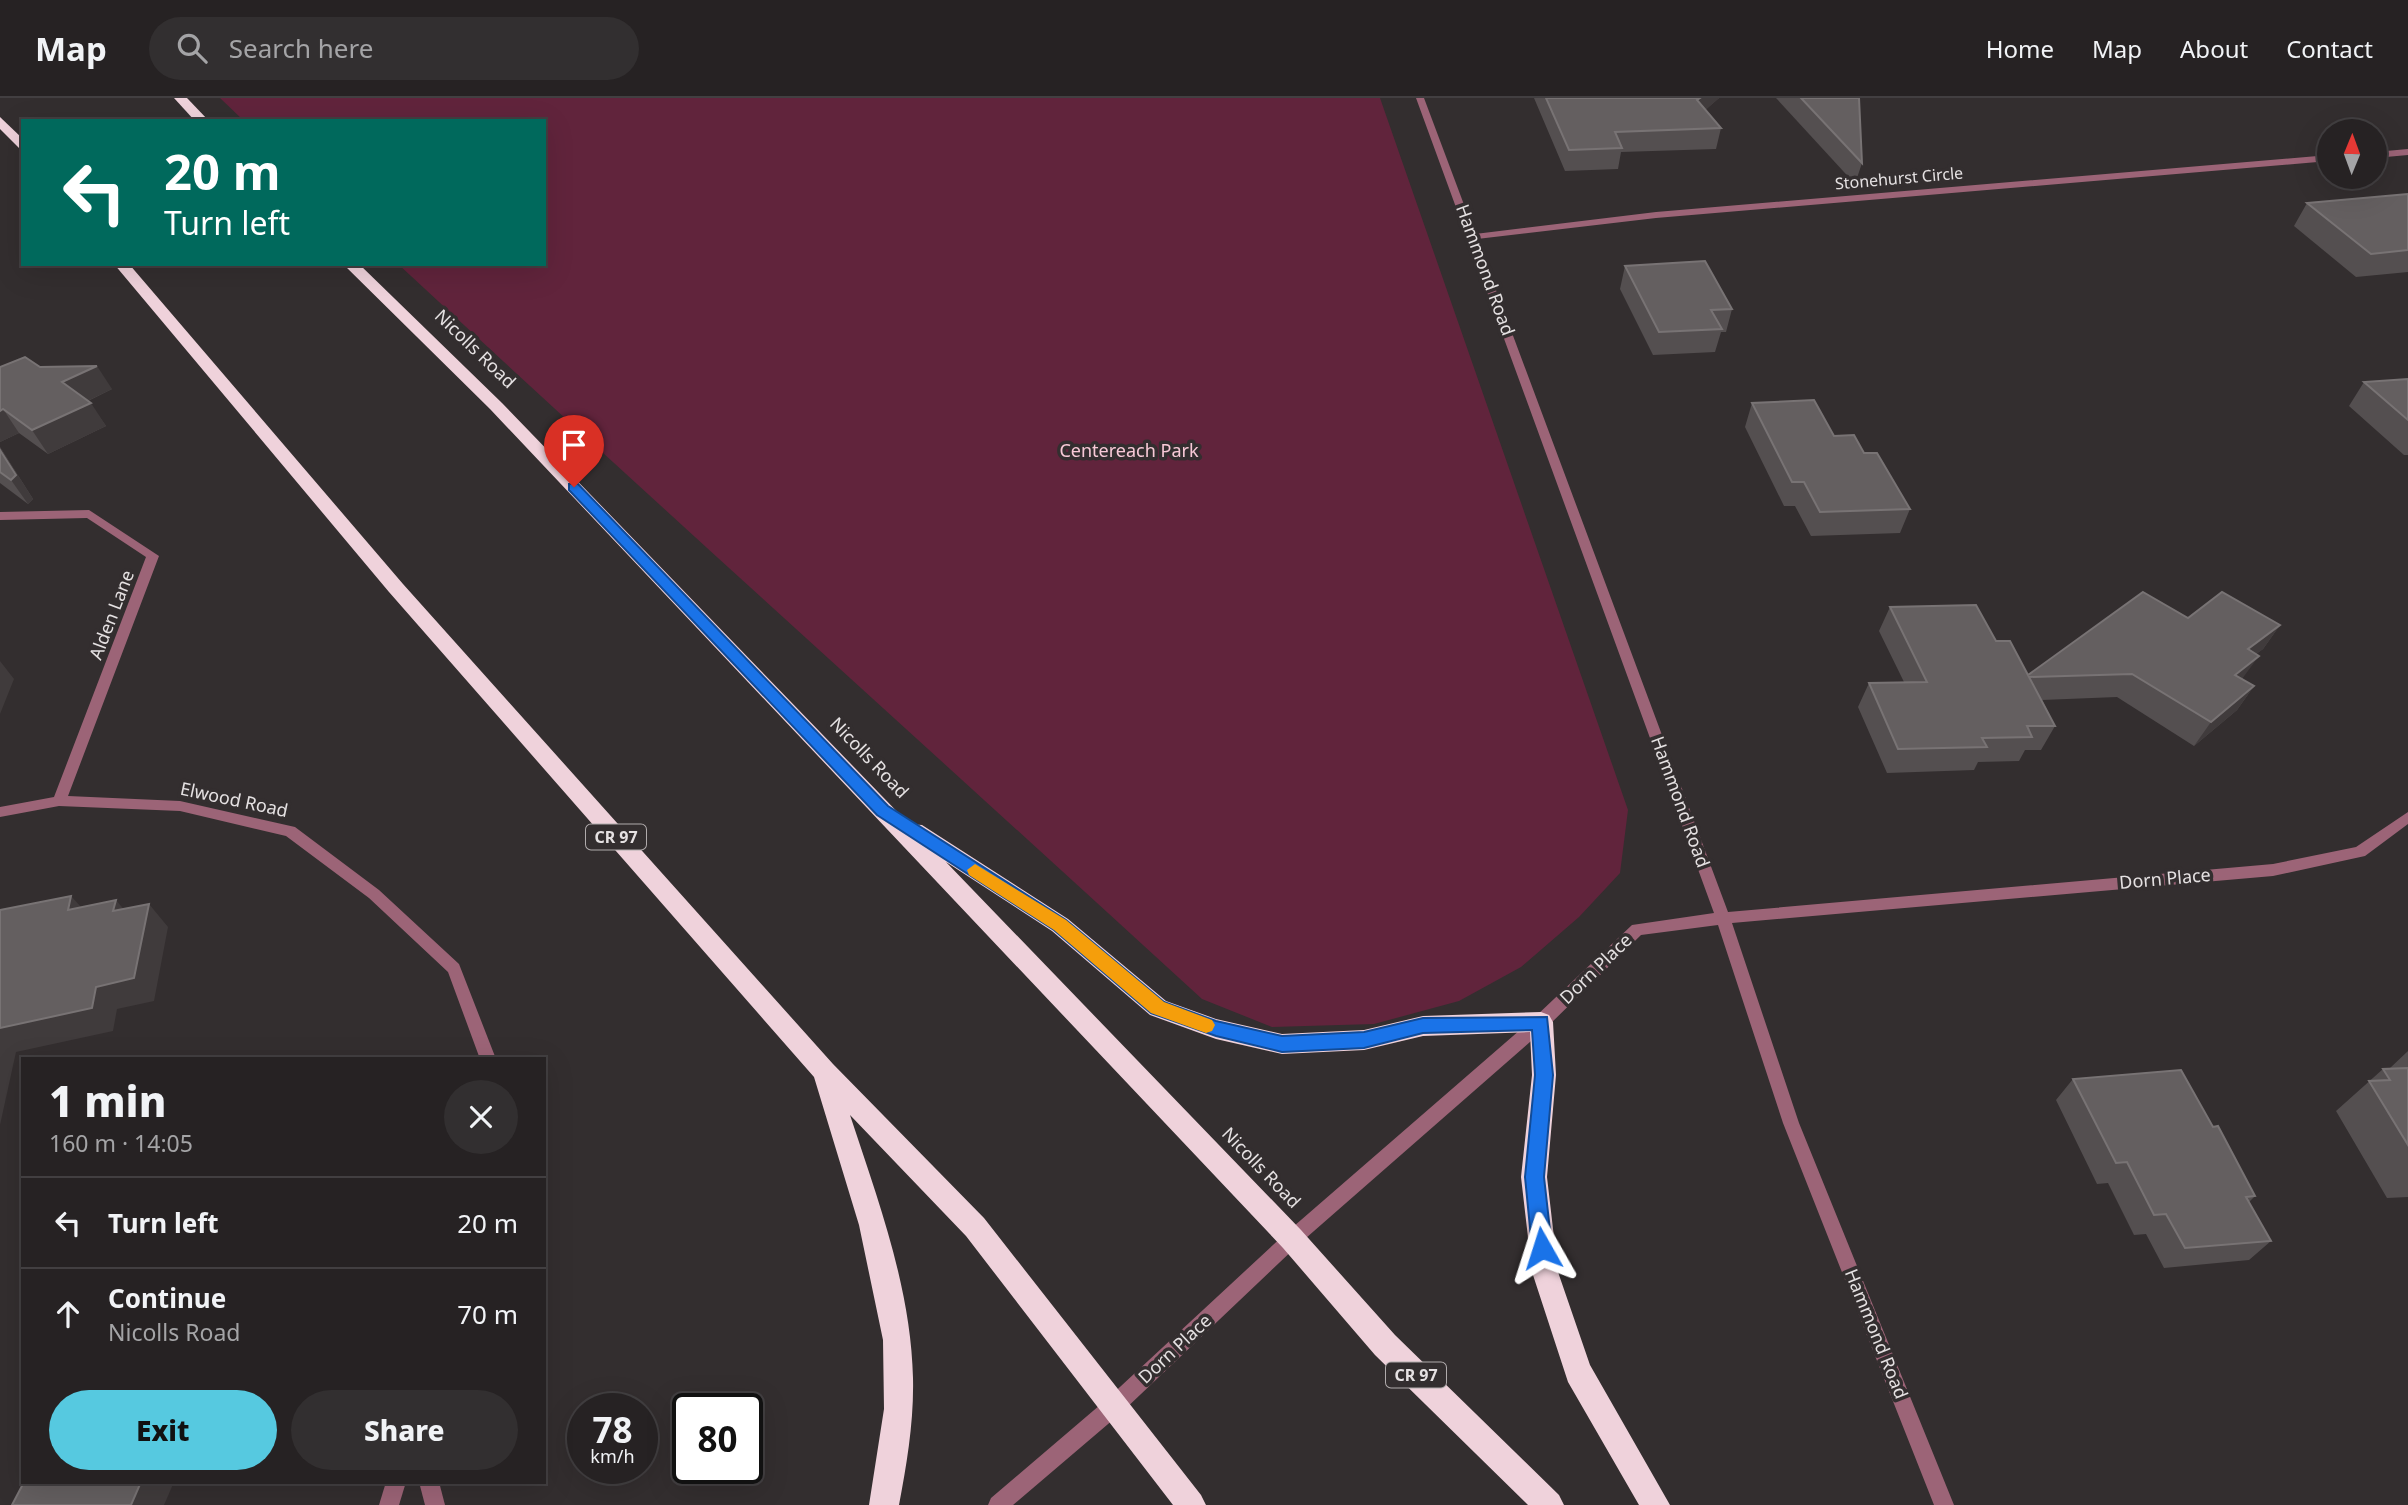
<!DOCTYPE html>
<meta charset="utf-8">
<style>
:root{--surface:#262223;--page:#322f30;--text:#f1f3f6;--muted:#a4a4a6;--line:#423f41;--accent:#56c9e0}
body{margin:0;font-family:"Noto Sans",sans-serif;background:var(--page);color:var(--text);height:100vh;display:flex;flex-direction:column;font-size:26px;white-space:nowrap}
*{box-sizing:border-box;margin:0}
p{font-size:23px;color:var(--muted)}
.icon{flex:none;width:38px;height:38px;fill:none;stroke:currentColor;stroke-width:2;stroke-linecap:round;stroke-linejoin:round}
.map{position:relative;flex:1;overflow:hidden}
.sheet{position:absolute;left:21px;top:959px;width:525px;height:427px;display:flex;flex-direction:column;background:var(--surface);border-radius:0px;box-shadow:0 7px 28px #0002,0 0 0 2px var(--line)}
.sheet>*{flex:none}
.hud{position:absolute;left:21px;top:21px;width:525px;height:147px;border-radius:0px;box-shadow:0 7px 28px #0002,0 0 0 2px var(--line);background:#00695c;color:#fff;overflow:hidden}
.needle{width:46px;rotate:1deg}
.controls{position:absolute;left:2317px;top:21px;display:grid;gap:14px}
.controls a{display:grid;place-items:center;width:70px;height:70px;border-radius:50%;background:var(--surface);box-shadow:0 7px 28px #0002,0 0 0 2px var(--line);font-size:35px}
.speed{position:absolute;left:567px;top:1295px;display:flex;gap:14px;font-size:35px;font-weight:700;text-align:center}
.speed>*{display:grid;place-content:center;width:91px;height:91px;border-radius:50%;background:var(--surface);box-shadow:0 7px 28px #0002,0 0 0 2px var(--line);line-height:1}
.speed small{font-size:18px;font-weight:400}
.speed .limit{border:4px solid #111;border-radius:10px;background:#fff;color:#111}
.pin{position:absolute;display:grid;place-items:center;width:60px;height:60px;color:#fff;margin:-72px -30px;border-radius:50% 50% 50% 0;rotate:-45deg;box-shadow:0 0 7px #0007}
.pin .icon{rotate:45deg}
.me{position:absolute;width:77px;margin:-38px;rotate:354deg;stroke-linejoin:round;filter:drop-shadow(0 0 5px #0008)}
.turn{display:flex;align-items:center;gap:24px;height:147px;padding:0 28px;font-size:32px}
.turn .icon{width:91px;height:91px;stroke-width:2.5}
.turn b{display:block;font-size:49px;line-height:60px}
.round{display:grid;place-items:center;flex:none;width:74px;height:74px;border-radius:37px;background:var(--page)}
.summary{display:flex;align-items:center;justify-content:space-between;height:119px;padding:0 28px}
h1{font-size:42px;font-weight:800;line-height:52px}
.cta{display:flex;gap:14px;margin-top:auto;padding:14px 28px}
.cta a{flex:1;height:80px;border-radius:42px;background:var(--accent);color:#111;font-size:28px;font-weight:800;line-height:80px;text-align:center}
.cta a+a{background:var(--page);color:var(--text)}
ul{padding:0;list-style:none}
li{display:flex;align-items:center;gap:21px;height:91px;padding:0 28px;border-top:2px solid var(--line)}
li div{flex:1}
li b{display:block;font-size:26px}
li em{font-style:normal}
header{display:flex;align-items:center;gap:42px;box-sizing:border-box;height:98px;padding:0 35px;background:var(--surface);border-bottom:2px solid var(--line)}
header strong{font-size:33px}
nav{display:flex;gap:38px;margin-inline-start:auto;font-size:24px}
.search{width:490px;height:63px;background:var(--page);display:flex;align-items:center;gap:18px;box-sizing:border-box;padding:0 24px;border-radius:38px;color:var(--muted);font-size:26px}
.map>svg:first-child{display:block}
.green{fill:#61243c}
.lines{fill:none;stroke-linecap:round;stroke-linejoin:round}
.street{fill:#9c6477;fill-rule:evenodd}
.highway{fill:#efd2db;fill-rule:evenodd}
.wall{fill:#544f50}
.shaded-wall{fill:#403b3c}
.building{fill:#645f60;stroke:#787374;stroke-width:2}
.route{fill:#1a73e8;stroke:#114b97;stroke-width:2}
.slow{fill:#f59e0b}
.labels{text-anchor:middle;stroke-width:7;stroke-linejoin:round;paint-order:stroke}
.far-street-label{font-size:16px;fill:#e5e1e2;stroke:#332e2f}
.shield{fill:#332e2f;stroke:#b0abac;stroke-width:2}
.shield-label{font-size:16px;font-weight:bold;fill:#e5e1e2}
.street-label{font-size:18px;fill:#e5e1e2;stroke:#332e2f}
.park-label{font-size:18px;fill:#f8c9d7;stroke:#332e2f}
</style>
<header>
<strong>Map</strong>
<div class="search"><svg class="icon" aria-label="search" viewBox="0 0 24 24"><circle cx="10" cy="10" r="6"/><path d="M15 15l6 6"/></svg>Search here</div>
<nav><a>Home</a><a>Map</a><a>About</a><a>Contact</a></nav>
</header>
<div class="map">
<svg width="2408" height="1407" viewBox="0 0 2408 1407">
<rect width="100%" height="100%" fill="#332e2f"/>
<path class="green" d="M220,0H1380L1628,712L1620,775L1579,819L1521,869L1459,903L1374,926L1272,929L1202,901C935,656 664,413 398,166H544V23H244Z"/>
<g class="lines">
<g class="street">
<path d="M1416,0H1424L1475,136L1656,114L2329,57V63L1656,120L1477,141L1728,814L2273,766L2356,749L2408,714V726L2365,758L2273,778L1732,825L1799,1025L1954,1407H1934L1783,1025L1718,827L1641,837L1547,929L1298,1147L1121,1315L1013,1407H988L991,1400L1107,1301L1286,1135L1535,919L1632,827L1714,815Z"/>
<path d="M2408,51V57L2375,60V54Z"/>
<path d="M89,412L159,458L68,698L180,703L295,729L379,792L459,866L496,961H480L448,874L369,800L286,738L180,713L59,708L0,719V709L54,699L146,459L87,420L0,422V414Z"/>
<path d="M386,1384H406L399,1407H379Z"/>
<path d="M419,1384H439L445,1407H425Z"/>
</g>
<g class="highway">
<path d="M174,0H187L209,23H195Z"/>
<path d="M0,19L23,41V54L0,31Z"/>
<path d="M114,166H129L403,486L833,966L984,1120L1201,1397L1206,1407H1173L966,1138L850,1017C878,1102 911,1190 913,1280C914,1323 907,1365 899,1407H869L884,1311L883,1242L859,1127L814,979L389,494Z"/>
<path d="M343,166H359L502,305L909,726L922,727L1068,821L1166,903L1216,921L1282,936L1364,932L1423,918L1541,914L1549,917L1553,924L1556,977L1547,1079L1558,1174L1590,1267L1670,1407H1639L1568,1284L1532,1174L1521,1079L1532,977L1530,934L1423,938L1364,952L1282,956L1216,941L1150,917L1052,833L946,764L1301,1132L1395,1237L1559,1397L1564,1407H1528L1375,1257L1283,1150L490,311Z"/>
</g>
</g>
<g class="wall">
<path d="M1534,0H1719L1705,12L1721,30L1716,51L1621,54L1618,71L1565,73Z"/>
<path d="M1776,0H1859L1862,65L1855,86Z"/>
<path d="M2408,96V174L2356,179L2294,128L2307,105Z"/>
<path d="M1625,168L1732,211L1726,234H1721L1715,254L1653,257L1620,191Z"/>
<path d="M0,269H40L112,291L88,303L106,328L48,356L19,335L0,344Z"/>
<path d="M2408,281V357H2404L2349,308L2364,284Z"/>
<path d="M1752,305L1834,338L1864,355L1910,411L1900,435L1811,438L1795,408H1784L1745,329Z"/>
<path d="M0,349L33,401L28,406L0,385Z"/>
<path d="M1890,509L1996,543L2028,577L2188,520L2280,527L2263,551L2256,556L2242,581L2254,588L2237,612L2194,648L2117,599L2042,602L2055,628L2041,652H2025L2019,663L1978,664L1974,672L1887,675L1858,609L1869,585L1904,584L1879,533Z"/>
<path d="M2408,953V1099L2387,1100L2336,1013L2383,971H2389Z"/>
<path d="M2073,981L2213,1029L2255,1098L2249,1104L2271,1143L2249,1162L2164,1170L2146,1136L2134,1137L2108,1085L2097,1086L2056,1002Z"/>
</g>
<g class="shaded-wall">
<path d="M1700,0H1719L1693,23L1697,2Z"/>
<path d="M97,268L112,291L77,308L62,284Z"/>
<path d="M91,305L106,328L48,356L32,332Z"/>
<path d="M3,311L19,335L0,344V313Z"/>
<path d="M0,349L33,401L28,406L11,382Z"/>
<path d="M2280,527L2263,551L2232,575L2248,551Z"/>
<path d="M2259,558L2242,581L2235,577Z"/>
<path d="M0,563L14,581L0,616Z"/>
<path d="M2254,588L2237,612L2194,648L2211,624Z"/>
<path d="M71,798L92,821L68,812Z"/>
<path d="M116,802L135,825L113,813Z"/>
<path d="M149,806L168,829L154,903L117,911L113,933L16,954L0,1027V930L96,889Z"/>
<path d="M141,1384H174L164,1407H131Z"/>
</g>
<g class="building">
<path d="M1546,0H1700L1697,2L1721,30L1615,34L1622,50L1569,52Z"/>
<path d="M1801,0H1859L1862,65Z"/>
<path d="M2408,96V152L2371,156L2307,105Z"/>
<path d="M1705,163L1732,211L1711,212L1722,231L1659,234L1625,168Z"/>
<path d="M25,259L40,269L97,268L62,284L91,305L32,332L3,311L0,313V269Z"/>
<path d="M2408,281V322L2364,284Z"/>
<path d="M1814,302L1834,338L1854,337L1864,355H1877L1910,411L1820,414L1804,384H1792L1752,305Z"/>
<path d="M0,352L16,377L11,382L0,374Z"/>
<path d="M2143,494L2188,520L2222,494L2280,527L2248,551L2259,558L2235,577L2254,588L2211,624L2132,576L2029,579L2055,628H2027L2032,639L1982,640L1987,649L1898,651L1869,585L1927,584L1890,509L1976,507L1996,543H2010L2028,577Z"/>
<path d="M71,798L68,812L116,802L113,813L149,806L134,880L96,889L92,910L0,930V812Z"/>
<path d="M2408,970V1047L2369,983L2390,982L2383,971Z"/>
<path d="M2181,972L2213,1029L2218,1028L2255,1098L2246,1099L2271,1143L2185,1150L2166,1116L2154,1117L2127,1064L2116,1065L2073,981Z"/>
<path d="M24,1384H141L131,1407H12Z"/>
</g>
<path class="route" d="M569,386H578L888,708L1066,822L1164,904L1216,923L1282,938L1364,934L1423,920L1547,919L1553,977L1544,1079L1552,1150L1549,1157L1542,1159L1535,1157L1532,1150L1525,1079L1535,977L1532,932L1423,935L1364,950L1282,954L1216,938L1151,915L1054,832L877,717L569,392Z"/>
<path class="slow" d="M975,766L1066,822L1164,904L1212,922L1215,927L1212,933L1206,935L1151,915L1054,832L969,777L967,772Z"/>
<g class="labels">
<g class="far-street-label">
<text transform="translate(1899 80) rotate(-5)" y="6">Stonehurst Circle</text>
</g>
<g class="shield">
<rect x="586" y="726.5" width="60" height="25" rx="5"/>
<rect x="1386" y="1264.5" width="60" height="25" rx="5"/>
</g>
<g class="shield-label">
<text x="616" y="745">CR 97</text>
<text x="1416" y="1283">CR 97</text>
</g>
<g class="street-label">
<text transform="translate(1485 172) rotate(70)" y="6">Hammond Road</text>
<text transform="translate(475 251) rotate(44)" y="6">Nicolls Road</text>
<text transform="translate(112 517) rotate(-69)" y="6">Alden Lane</text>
<text transform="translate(869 660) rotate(46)" y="6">Nicolls Road</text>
<text transform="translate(234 702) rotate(12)" y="6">Elwood Road</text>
<text transform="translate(1680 704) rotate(70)" y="6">Hammond Road</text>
<text transform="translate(2165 781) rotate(-5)" y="6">Dorn Place</text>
<text transform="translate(1596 871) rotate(-44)" y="6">Dorn Place</text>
<text transform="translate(1261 1070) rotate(46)" y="6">Nicolls Road</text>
<text transform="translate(1876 1236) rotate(68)" y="6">Hammond Road</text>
<text transform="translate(1175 1251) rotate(-43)" y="6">Dorn Place</text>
</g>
<g class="park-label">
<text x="1129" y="359">Centereach Park</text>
</g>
</g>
</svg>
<div class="controls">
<a><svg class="needle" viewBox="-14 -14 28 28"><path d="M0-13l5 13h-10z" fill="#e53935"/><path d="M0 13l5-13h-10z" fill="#a4a4a6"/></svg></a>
</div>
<div class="speed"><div>78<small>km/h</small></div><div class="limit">80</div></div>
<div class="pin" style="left:574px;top:389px;background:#d93025"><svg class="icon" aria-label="arrive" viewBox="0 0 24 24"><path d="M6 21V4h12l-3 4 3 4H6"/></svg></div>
<svg class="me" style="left:1542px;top:1150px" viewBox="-20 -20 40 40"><path d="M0-17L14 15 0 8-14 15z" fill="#1a73e8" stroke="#fff" stroke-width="4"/></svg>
<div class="hud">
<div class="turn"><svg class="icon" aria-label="left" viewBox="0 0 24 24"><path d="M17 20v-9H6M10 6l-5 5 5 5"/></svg><div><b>20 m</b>Turn left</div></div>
</div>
<section class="sheet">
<div class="summary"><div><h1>1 min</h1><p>160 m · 14:05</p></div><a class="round"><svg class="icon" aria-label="close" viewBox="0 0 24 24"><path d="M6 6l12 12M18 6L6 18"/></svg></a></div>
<ul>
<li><svg class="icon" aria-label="left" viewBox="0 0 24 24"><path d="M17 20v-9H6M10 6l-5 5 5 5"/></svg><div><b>Turn left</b></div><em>20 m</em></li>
<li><svg class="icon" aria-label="ahead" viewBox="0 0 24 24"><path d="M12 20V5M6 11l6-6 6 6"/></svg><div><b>Continue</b><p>Nicolls Road</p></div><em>70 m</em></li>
</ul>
<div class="cta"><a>Exit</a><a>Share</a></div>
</section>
</div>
